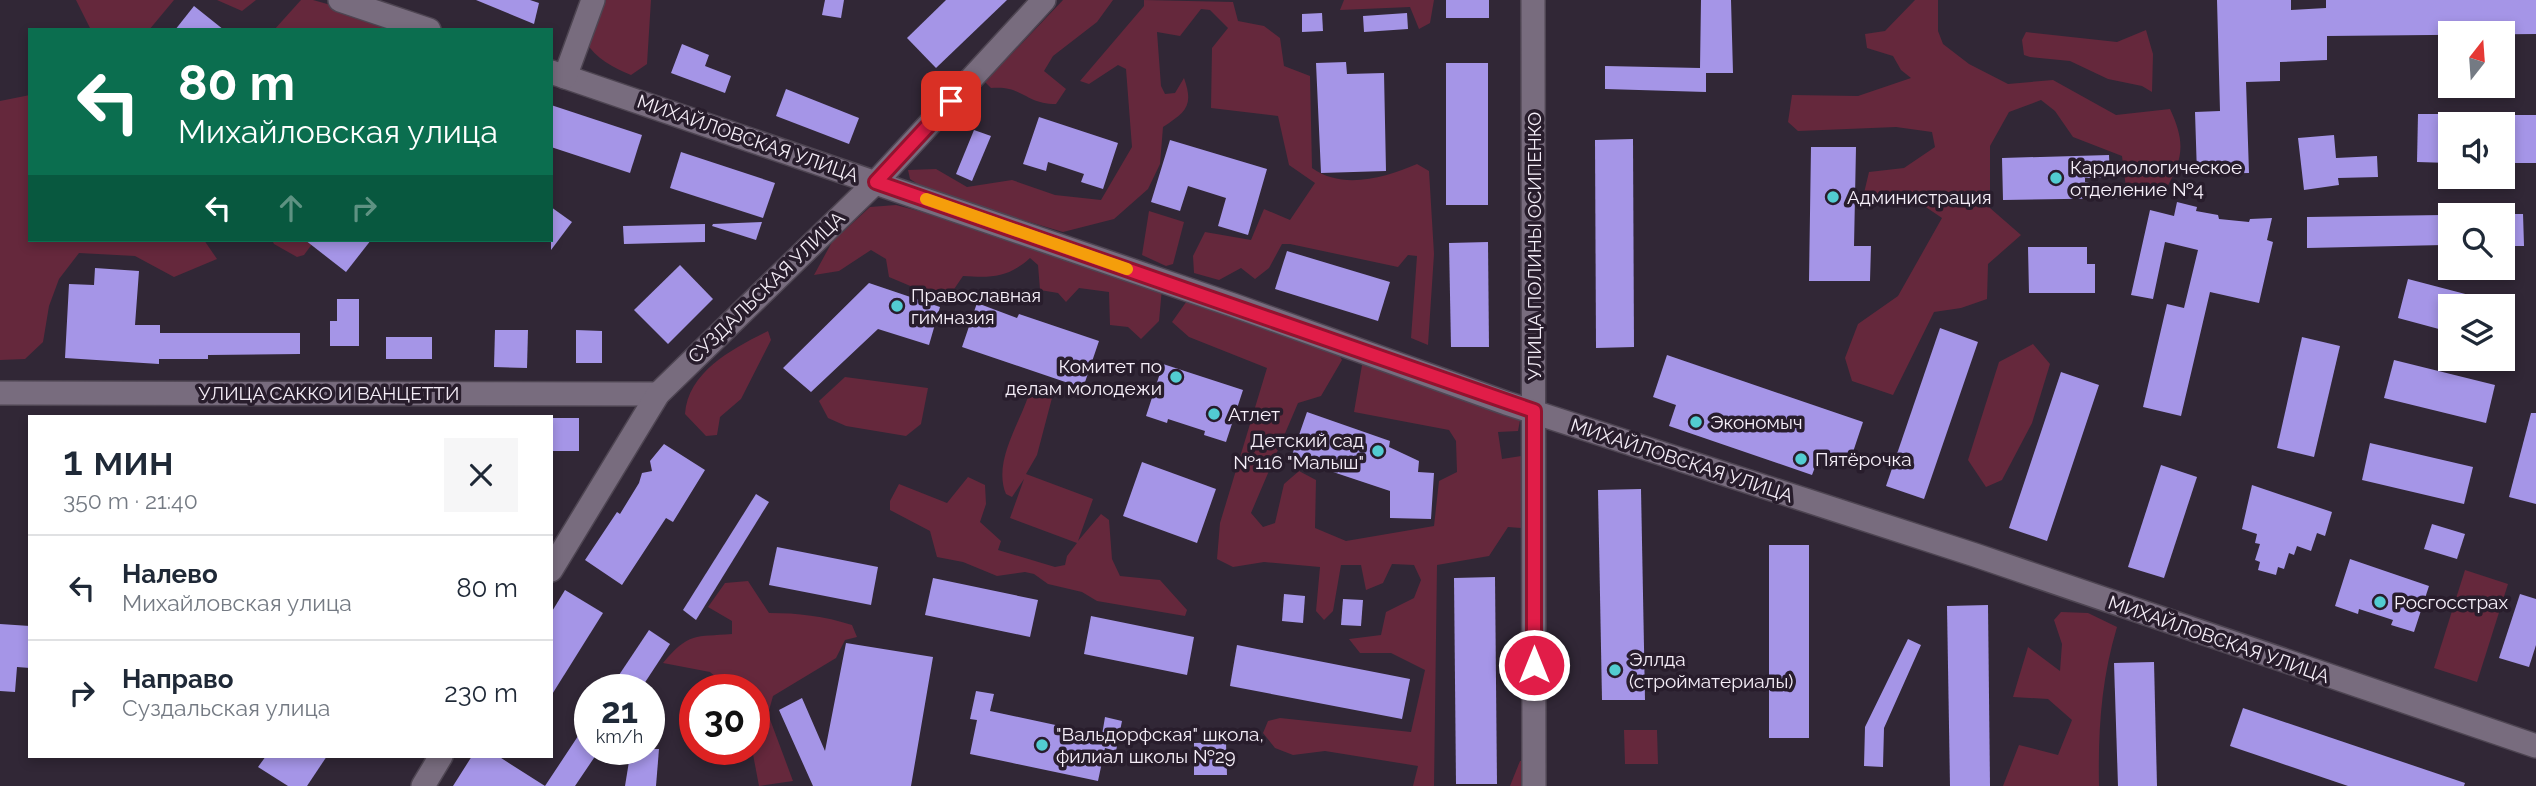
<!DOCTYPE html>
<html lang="ru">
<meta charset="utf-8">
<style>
:root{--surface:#fff;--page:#f6f6f7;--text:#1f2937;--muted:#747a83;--line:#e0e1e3}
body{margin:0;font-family:Raleway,sans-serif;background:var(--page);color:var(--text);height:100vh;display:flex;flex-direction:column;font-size:26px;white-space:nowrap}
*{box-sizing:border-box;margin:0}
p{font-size:23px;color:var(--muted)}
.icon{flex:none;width:38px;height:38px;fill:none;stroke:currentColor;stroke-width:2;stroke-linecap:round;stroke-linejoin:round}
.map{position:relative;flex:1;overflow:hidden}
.sheet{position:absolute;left:28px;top:415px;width:525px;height:343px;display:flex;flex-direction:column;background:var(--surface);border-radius:0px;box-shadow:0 4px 10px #0003}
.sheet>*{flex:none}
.top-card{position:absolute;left:28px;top:28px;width:525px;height:214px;border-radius:0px;box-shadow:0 4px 10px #0003;background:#0b6e4f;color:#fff;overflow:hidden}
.needle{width:46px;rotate:17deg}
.tools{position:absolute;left:2438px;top:21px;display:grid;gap:14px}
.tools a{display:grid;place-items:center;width:77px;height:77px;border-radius:0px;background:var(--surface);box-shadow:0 4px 10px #0003;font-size:35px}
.speed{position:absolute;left:574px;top:674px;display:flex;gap:14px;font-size:35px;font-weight:700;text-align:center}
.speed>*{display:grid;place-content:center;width:91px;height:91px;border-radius:50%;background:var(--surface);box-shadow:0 4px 10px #0003;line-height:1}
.speed small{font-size:18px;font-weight:400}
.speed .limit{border:10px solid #d22;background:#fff;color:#111}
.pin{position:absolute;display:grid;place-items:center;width:60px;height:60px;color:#fff;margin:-30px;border-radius:14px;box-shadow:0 4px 10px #0006}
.me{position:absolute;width:77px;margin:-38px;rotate:0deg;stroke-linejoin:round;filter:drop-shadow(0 0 5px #0008)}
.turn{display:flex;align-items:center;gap:24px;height:147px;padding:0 35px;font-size:32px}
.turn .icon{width:91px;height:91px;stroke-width:2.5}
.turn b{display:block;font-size:49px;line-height:60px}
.lanes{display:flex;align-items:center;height:66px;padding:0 35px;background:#0003;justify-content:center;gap:35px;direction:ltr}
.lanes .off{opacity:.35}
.round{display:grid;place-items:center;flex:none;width:74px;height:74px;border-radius:0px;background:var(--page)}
.overview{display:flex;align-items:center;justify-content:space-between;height:119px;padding:0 35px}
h1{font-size:42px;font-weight:600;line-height:52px}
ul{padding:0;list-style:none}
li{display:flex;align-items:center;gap:21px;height:105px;padding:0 35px;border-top:2px solid var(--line)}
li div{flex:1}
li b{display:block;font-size:26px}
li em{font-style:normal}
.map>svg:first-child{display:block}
.green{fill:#65283c}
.building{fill:#a595e7}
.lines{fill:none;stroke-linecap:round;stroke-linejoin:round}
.minor-casing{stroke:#4e4552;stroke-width:26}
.minor{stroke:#786c7e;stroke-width:23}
.route-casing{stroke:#92132f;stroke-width:18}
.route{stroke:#e11d48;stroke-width:12}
.slow{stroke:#f59e0b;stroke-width:12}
.poi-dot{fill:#52ccd1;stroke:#281d2c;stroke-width:2.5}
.labels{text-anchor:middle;stroke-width:7;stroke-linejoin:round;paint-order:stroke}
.street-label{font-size:19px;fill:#f5eef8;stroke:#281d2c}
.poi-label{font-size:19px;fill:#f5eef8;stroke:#281d2c;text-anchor:start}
</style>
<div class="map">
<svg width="2536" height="786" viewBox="0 0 2536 786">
<rect width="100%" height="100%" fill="#312736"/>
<g class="green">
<path d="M76,0H174L149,30H91Z"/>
<path d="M217,0H256L242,11Z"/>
<path d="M301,0H313L395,23L402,30H274Z"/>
<path d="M599,0H651L647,64L631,75C614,68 595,58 586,42Z"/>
<path d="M1063,0H1113L1097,22L1053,56L1044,71L1066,89L1056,104C1025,104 1023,85 991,88L985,82Z"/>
<path d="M1144,0L1233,2L1238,21L1264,26L1280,38L1284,66L1310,76L1312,168C1342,190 1385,178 1417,164L1429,171L1434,254L1428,345L1411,338L1417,256L1408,255L1398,267L1290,244H1282L1269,268L1255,279L1241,268L1219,280L1194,273L1193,256L1205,232L1251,240L1264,209L1290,220L1315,183L1289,165L1278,116L1211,108L1212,48L1228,28L1210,10L1201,9L1180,36L1157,32L1161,86L1165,94L1175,93L1184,78C1194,106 1186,112 1163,127L1160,164L1148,189L1114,219L1063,232L931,193L910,179L908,170L936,169L967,187L1012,180L1055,195L1101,200L1132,147L1126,69L1118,65L1089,84L1080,81L1144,6Z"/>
<path d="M1344,0H1434L1430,23L1419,29L1410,7L1340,10Z"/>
<path d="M1915,0H1938V31L1943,44L1969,64L2008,84L2053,80L2116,115L2170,109C2185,141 2184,158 2166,189L2127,196L2122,156L2073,137L2055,111L2041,100L2009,112L1990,146V208L2021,235L1988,264L1987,299L1961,308L1934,312L1893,395L1852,381L1845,358L1858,324L1898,296L1942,218L1914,199L1870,201L1864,193L1869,172L1904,168L1935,147L1932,132L1896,127L1798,131L1788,122L1792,95L1858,96L1911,78L1901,70L1893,56L1867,48L1865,34L1885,31Z"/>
<path d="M2146,30L2153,54L2152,92L2142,86L2108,79L2070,61L2030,57L2024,55L2022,40L2026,32L2117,42Z"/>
<path d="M30,95V240H204L217,259L174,277L135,256L79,253L59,279L49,306L43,342L25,359L0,360V101Z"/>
<path d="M896,205L960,222L1162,288L1159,321L1141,339L1128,327L1110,325L1109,292L1079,288L1066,302L1058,293L1040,290L1038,265L1030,258C1008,278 991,278 963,276L946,301L889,277L886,259L871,250L839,271L814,275L832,242L870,207Z"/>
<path d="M1149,211L1184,222L1173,264L1166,266L1142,255Z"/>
<path d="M272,240H315L304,255L297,257L274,244Z"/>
<path d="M1189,298L1335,349L1342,360L1321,396L1298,403L1251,513L1263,527L1275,523L1284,484L1299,471L1316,480L1315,528L1346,541L1434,526L1439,481L1457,472L1456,441L1449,430L1354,412L1363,359L1521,415L1518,431L1498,432L1502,459L1528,455L1531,517L1521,528L1508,527L1489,556L1437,565L1434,786H1413L1418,766L1325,751L1293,755L1275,748L1263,733L1268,721L1280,718L1411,732L1425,670L1391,653H1360L1349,639L1381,635L1386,612L1414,598L1421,580L1414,565L1392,564L1383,583L1366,590L1361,565H1341L1333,611L1324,620L1316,611L1320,567L1264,562L1233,567L1217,559L1220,523L1267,368L1189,337L1172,322Z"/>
<path d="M768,331L771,340L741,399L720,417L717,435L706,436L685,414C688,371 734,348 768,331Z"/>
<path d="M2033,344L2050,364L2032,423L2002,480L1986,487L1968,460L1999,362Z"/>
<path d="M845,377L928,388L921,424L906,436L846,426L828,418L819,401Z"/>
<path d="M1041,393L1052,398L1037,455L1026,474L1093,499L1078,541L1101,514L1109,520L1112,559L1120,576L1160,580L1187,610L1185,616L1097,601L1082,592L1048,584L1034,574L1025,572L997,576L963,562L937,557L930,531L890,510V501L899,484L947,503L968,477L985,485L986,504L980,522L1001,541L998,550L1055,567L1065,565L1067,556L1077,543L1010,518L1024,479L1012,497L1006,494C993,463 1018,426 1028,397Z"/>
<path d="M2465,570L2508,584L2477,682L2434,668Z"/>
<path d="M748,581L769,613C798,613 824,616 852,625L857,637L845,640L836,658L773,696L768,714L793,781L759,786L752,749H754V690L730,689L710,672L663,663C689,632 695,637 732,634V621L708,607L725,583Z"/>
<path d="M2061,612L2088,613L2117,627C2101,680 2098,731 2099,786H2003L2019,745L2058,755L2072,720L2048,699L2013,697L2028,647L2060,671L2062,644L2054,620Z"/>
<path d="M1624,730H1657L1658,764H1625Z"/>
<path d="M1527,760L1526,786H1510L1520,761Z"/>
</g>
<g class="building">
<path d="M476,0H530L539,3L534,24Z"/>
<path d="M825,0H844L841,18L822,15Z"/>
<path d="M946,0H1007L936,68L907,38Z"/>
<rect x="1446" y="0" width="43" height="18"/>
<path d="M1701,0H1731L1733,73H1706V92L1605,89V66L1700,68Z"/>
<path d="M2217,0H2291V10L2326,8V0H2536V34L2327,36V60L2280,62V81L2246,82L2249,173L2197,174L2195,112L2220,111Z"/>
<path d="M194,6L224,30H175Z"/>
<path d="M1322,13L1323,31L1302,32V14Z"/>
<path d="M1407,13L1408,29L1364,32L1363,16Z"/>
<path d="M682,44L709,55L705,66L731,76L725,93L671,73Z"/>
<path d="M1346,62L1347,74L1384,73L1386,171L1321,173L1316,63Z"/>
<rect x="1446" y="63" width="42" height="142"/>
<path d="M786,89L859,118L849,144L776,116Z"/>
<path d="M551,105L642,135L630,173L551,147Z"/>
<path d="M2418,114H2450V163L2417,162Z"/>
<rect x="2502" y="115" width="34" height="48"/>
<path d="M1039,117L1118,143L1103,189L1081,182L1084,174L1048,162L1046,171L1023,164Z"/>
<path d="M974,130L991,136L972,181L956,174Z"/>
<path d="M2334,135L2336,158L2377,156L2378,177L2338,178L2339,185L2304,190L2298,138Z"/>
<path d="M1633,139L1634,347L1596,348L1595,140Z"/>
<path d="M1170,140L1267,169L1248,235L1218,226L1226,198L1188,186L1180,211L1151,202Z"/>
<path d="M1811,147H1856L1854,246H1871L1870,281H1809Z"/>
<path d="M681,152L775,183L763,218L670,188Z"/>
<path d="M2109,155L2110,177L2085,178V182L2129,192V198L2003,200L2002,158Z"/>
<path d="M2177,202L2197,207L2196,211L2218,215L2219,219L2249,222L2250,219L2272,218L2267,240L2273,242L2259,303L2210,292L2181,416L2143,407L2167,304L2184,308L2198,250L2165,242L2153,299L2131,295L2150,210L2174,216Z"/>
<path d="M551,207L572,222L551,250Z"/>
<path d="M2502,214H2523L2524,246H2502Z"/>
<path d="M2443,215L2444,245L2307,248V217Z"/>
<path d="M762,222L756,240L712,226L713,224Z"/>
<path d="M705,224V242L624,244L623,226Z"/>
<path d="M305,240H371L346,272Z"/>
<path d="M1488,242L1489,347H1451L1449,243Z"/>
<path d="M2028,247H2087V264H2095V293H2029Z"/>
<path d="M1287,251L1390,282L1378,321L1275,289Z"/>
<path d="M680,265L713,299L668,344L634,310Z"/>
<path d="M95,268L139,271L135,325H160V333H300V354L208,355V359H159V364L65,358L69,284L94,285Z"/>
<path d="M2408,279L2492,301L2491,306H2450V332L2398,318Z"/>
<path d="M869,283L940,307L929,345L878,329L811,392L783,368Z"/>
<path d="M337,299H359V346H330V321H337Z"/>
<path d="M977,303L1017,318L1019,314L1099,341L1083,388L962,347Z"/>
<path d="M1940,328L1978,342L1924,499L1886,486Z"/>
<path d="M495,330H528L527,368L494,367Z"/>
<path d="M576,330L602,331V363H576Z"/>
<rect x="386" y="337" width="46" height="22"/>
<path d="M2302,337L2340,346L2314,457L2277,448Z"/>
<path d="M1667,355L1863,422L1849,464L1820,454L1812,475L1669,426L1676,405L1653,397Z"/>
<path d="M2394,360L2495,385L2486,423L2384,398Z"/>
<path d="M1163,364L1243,390L1226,442L1204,435L1205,431L1168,419L1167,423L1146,416Z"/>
<path d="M2061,372L2099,385L2047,541L2009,528Z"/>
<path d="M1307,412L1390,441L1389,447L1419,461L1418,472L1434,473L1431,519L1390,518V491L1291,458Z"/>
<path d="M2531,413H2536V504L2509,497Z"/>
<rect x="551" y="418" width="28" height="33"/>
<path d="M2370,443L2473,467L2464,504L2362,480Z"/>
<path d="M664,444L705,470L673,522L666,518L622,585L585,560L617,512L620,514L639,483L642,473L652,471L650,461Z"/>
<path d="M1142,462L1216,489L1197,543L1123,516Z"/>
<path d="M2161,465L2197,477L2164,578L2128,567Z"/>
<path d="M2252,485L2332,512L2325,536L2317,533L2311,551L2297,546L2294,555L2289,553L2284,569L2278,567L2276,575L2258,570L2260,562L2255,560L2260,544L2255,543L2257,534L2242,529Z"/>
<path d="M1641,489L1645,700H1602L1598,490Z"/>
<path d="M756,494L769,502L696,620L683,610Z"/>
<path d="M2432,524L2465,534L2457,559L2424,549Z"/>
<rect x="1769" y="545" width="40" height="193"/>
<path d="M777,547L878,567L871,605L769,585Z"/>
<path d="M2350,559L2429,586L2414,632L2391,625L2393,620L2359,609L2358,614L2335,606Z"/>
<path d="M1495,577L1497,784H1456L1454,578Z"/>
<path d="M933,578L1038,600L1030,637L925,615Z"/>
<path d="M565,590L603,613L551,696V613Z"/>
<path d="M1284,594L1305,596L1303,623L1282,621Z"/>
<path d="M2520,594L2536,599V645L2529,667L2499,658Z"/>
<path d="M1343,599L1363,600L1361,626L1341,625Z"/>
<path d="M1988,605L1990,786H1950L1947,606Z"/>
<path d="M1091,616L1194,637L1187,675L1084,654Z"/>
<path d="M0,624L30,626V668L17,667L15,692L0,691Z"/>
<path d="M649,630L670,644L661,658L640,690H609Z"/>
<path d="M1908,639L1921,645L1884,728L1883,767L1864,766L1865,727Z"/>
<path d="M846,643L933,657L911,786H813L779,710L802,698L825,751Z"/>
<path d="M1237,645L1410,679L1402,719L1230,686Z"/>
<path d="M2154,662L2157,786H2118L2114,663Z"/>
<path d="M976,691L994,694L990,711L1102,735L1105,717L1122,721L1116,751L1105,748L1098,781L970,754L977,720L970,719Z"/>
<path d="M2243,708L2465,783L2464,786H2348L2230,746Z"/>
<path d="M590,718V749H600L575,786H453L472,756H498L545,786Z"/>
<path d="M1226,742L1227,775H1194V743Z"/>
<path d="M631,749H659L656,786H625Z"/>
<path d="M266,756H327L307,786H288L258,767Z"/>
</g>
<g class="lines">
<defs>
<g id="minor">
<path d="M340,0L429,30"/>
<path d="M1533,0L1534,786"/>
<path d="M551,72L1233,305L1506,403L1975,555L2536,746"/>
<path d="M565,77L593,0"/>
<path d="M0,393L658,394"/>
<path d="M551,570L658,394L876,182L1044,0"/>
<path d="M423,786L441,756"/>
</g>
</defs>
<use href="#minor" class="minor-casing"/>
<use href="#minor" class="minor"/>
</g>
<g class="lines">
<defs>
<path id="route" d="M951,101L876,182L1534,411V665"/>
</defs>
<use href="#route" class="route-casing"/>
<use href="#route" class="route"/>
<path class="slow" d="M926,199L1127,269"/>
</g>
<g class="poi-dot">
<circle cx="2056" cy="178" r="7"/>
<circle cx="1833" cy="197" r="7"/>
<circle cx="897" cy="306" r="7"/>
<circle cx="1176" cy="377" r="7"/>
<circle cx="1214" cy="414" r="7"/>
<circle cx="1696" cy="422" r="7"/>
<circle cx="1378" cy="451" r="7"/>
<circle cx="1801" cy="459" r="7"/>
<circle cx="2380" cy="602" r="7"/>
<circle cx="1615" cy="670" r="7"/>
<circle cx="1042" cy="745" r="7"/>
</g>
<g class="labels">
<g class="street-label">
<text transform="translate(748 138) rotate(19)" y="7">МИХАЙЛОВСКАЯ УЛИЦА</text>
<text transform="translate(1534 246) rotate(-90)" y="7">УЛИЦА ПОЛИНЫ ОСИПЕНКО</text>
<text transform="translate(766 287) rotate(-44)" y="7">СУЗДАЛЬСКАЯ УЛИЦА</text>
<text x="329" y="400">УЛИЦА САККО И ВАНЦЕТТИ</text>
<text transform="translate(1682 460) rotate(18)" y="7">МИХАЙЛОВСКАЯ УЛИЦА</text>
<text transform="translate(2219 639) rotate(19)" y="7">МИХАЙЛОВСКАЯ УЛИЦА</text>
</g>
<g class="poi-label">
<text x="2070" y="174">Кардиологическое<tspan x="2070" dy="22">отделение №4</tspan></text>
<text x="1847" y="204">Администрация</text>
<text x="911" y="302">Православная<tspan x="911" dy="22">гимназия</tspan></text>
<text x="1162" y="373" text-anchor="end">Комитет по<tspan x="1162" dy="22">делам молодежи</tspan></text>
<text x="1228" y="421">Атлет</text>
<text x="1710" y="429">Экономыч</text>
<text x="1364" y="447" text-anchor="end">Детский сад<tspan x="1364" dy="22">№116 "Малыш"</tspan></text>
<text x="1815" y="466">Пятёрочка</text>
<text x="2394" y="609">Росгосстрах</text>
<text x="1629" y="666">Эллда<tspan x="1629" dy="22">(стройматериалы)</tspan></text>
<text x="1056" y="741">"Вальдорфская" школа,<tspan x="1056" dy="22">филиал школы №29</tspan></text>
</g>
</g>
</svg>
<div class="tools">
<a><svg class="needle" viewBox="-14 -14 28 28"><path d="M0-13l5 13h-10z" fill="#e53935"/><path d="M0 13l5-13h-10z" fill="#747a83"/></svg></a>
<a><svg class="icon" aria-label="sound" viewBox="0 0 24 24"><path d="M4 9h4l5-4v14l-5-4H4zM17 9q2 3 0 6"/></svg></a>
<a><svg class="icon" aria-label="search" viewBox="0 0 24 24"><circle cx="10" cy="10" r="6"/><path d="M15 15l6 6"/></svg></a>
<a><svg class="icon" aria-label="layers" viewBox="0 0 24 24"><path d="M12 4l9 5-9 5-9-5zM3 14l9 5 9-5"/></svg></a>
</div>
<div class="speed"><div>21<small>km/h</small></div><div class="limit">30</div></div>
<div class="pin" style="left:951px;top:101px;background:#d93025"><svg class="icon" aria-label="arrive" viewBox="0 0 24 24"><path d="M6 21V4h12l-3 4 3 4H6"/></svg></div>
<svg class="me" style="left:1534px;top:665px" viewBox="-20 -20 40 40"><circle r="17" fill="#e11d48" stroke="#fff" stroke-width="3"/><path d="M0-11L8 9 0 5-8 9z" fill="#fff"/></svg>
<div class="top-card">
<div class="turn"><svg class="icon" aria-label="left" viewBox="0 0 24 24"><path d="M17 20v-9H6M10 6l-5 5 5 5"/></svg><div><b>80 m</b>Михайловская улица</div></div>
<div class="lanes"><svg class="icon" aria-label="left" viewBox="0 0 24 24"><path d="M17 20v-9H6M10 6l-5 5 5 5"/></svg><svg class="icon off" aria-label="ahead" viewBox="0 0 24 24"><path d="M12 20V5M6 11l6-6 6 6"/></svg><svg class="icon off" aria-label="right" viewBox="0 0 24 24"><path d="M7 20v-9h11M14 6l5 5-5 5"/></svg></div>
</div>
<section class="sheet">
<div class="overview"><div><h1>1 мин</h1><p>350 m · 21:40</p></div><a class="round"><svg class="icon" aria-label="close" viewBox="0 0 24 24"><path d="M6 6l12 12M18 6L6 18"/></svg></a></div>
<ul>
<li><svg class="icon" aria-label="left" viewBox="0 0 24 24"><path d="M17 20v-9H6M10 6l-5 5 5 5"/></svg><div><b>Налево</b><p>Михайловская улица</p></div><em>80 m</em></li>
<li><svg class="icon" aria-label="right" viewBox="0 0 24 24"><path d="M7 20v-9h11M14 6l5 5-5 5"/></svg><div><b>Направо</b><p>Суздальская улица</p></div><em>230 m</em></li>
</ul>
</section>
</div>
